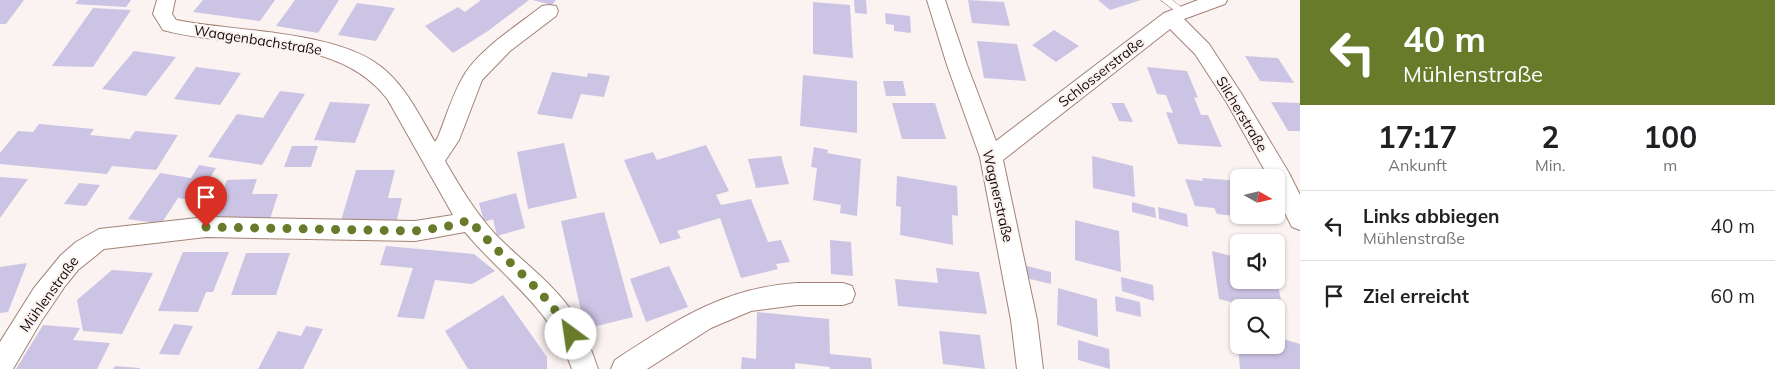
<!DOCTYPE html>
<html lang="de">
<meta charset="utf-8">
<style>
:root{--surface:#fff;--page:#f6f6f6;--text:#202124;--muted:#757577;--line:#e0e0e0}
body{margin:0;font-family:Mulish,sans-serif;background:var(--page);color:var(--text);height:100vh;display:flex;flex-direction:column;font-size:19px;white-space:nowrap}
*{box-sizing:border-box;margin:0}
p{font-size:16px;color:var(--muted)}
.icon{flex:none;width:28px;height:28px;fill:none;stroke:currentColor;stroke-width:2;stroke-linecap:round;stroke-linejoin:round}
.map{position:relative;flex:1;overflow:hidden}
.side{display:flex;flex-direction:column;background:var(--surface);width:475px}
.side>*{flex:none}
.hud{background:#677b2b;color:#fff;overflow:hidden}
.needle{width:32px;rotate:98deg}
.tools{position:absolute;left:1230px;top:169px;display:grid;gap:10px}
.tools a{display:grid;place-items:center;width:55px;height:55px;border-radius:8px;background:var(--surface);box-shadow:0 1px 4px #0004;font-size:25px}
.pin{position:absolute;display:grid;place-items:center;width:42px;height:42px;color:#fff;margin:-51px -21px;border-radius:50% 50% 50% 0;rotate:-45deg;box-shadow:0 0 5px #0007}
.pin .icon{rotate:45deg}
.me{position:absolute;width:55px;margin:-28px;rotate:329deg;stroke-linejoin:round;filter:drop-shadow(0 0 4px #0008)}
.turn{display:flex;align-items:center;gap:18px;height:105px;padding:0 20px;font-size:22px}
.turn .icon{width:65px;height:65px;stroke-width:2.5}
.turn b{display:block;font-size:35px;line-height:42px}
.eta{display:flex;justify-content:space-evenly;align-items:center;height:85px;text-align:center}
.eta b{font-size:30px;font-weight:700;line-height:35px}
ul{padding:0;list-style:none}
li{display:flex;align-items:center;gap:15px;height:70px;padding:0 20px;border-top:1px solid var(--line)}
li div{flex:1}
li b{display:block;font-size:19px}
li em{font-style:normal}
main{display:flex;flex:1;min-height:0}
.map>svg:first-child{display:block}
.building{fill:#ccc4e4}
.lines{fill:none;stroke-linecap:round;stroke-linejoin:round}
.service-casing{stroke:#a38275;stroke-width:1}
.minor-casing{stroke:#a38275;stroke-width:2}
.service{fill:#fff;fill-rule:evenodd}
.minor{fill:#fff;fill-rule:evenodd}
.route{stroke:#677b2b;stroke-width:9;stroke-dasharray:0 16.2}
.labels{text-anchor:middle;stroke-width:4.5;stroke-linejoin:round;paint-order:stroke}
.street-label{font-size:14px;fill:#150a06;stroke:#fbf3f1}
</style>
<main>
<div class="map">
<svg width="1300" height="369" viewBox="0 0 1300 369">
<rect width="100%" height="100%" fill="#fbf3f1"/>
<g class="building">
<path d="M0,0H24L6,24H0Z"/>
<path d="M78,0H131L126,7L75,4Z"/>
<path d="M203,0H275L260,21L193,12Z"/>
<path d="M295,0H339L318,33L276,26Z"/>
<path d="M481,0H529L488,31L453,53L425,26L458,7L465,12Z"/>
<path d="M532,0H556L552,5Z"/>
<path d="M854,0H866L867,14L855,13Z"/>
<path d="M968,0L1004,2L1010,26L972,23Z"/>
<path d="M1098,0H1141L1110,10Z"/>
<path d="M813,2L850,5L853,58L813,54Z"/>
<path d="M357,3L395,8L376,41L338,35Z"/>
<path d="M93,8L131,10L93,67L52,66Z"/>
<path d="M885,13L910,16L911,33L894,31V25L886,24Z"/>
<path d="M1054,30L1079,46L1056,62L1032,45Z"/>
<path d="M977,41L1017,44L1026,81L984,78Z"/>
<path d="M134,51L176,57L146,96L102,89Z"/>
<path d="M1245,56L1278,58L1294,83L1260,81Z"/>
<path d="M196,67L241,73L220,105L174,99Z"/>
<path d="M1147,67L1187,71L1198,98L1194,97L1201,115H1208L1222,147L1178,144L1166,112L1173,113L1166,95L1157,94Z"/>
<path d="M552,72L587,77L588,73L610,76L604,97L581,94L572,119L537,114Z"/>
<path d="M803,75L857,81V133L800,126Z"/>
<path d="M883,81H903L906,96H886Z"/>
<path d="M280,91L305,94L262,165L208,157L237,114L263,118Z"/>
<path d="M330,102L370,104L355,143L314,140Z"/>
<path d="M1271,102L1300,103V131H1288Z"/>
<path d="M892,103H935L946,139H902Z"/>
<path d="M1111,103H1124L1133,122L1119,121Z"/>
<path d="M39,124L94,129L90,135L130,139L135,131L178,135L156,170L112,166L107,174L0,164V153L18,131L33,132Z"/>
<path d="M564,143L577,198L528,209L517,152Z"/>
<path d="M706,145L729,191L716,195L721,205L751,199L768,242L781,240L790,262L776,264L778,269L741,278L720,218L677,231L681,238L660,244L624,160L653,152L657,160Z"/>
<path d="M292,146H318L311,167H284Z"/>
<path d="M814,147L828,150L827,153L861,159L857,216L840,213L841,205L813,200L817,168L811,167Z"/>
<path d="M781,156L789,184L756,188L748,159Z"/>
<path d="M1092,156L1133,166L1135,197L1093,188Z"/>
<path d="M199,165L216,168L196,201L178,198L161,224L128,219L160,173L191,178Z"/>
<path d="M356,170H395L388,198H402L396,224H340Z"/>
<path d="M897,176L957,186L958,216L952,215L953,245L900,235L901,207L896,206Z"/>
<path d="M0,177L28,179L0,218Z"/>
<path d="M1202,178L1239,181V215H1253L1254,218L1217,214L1214,208L1195,206L1185,179L1203,181Z"/>
<path d="M257,179L252,194H278L270,219L212,220L227,180Z"/>
<path d="M79,183L100,185L86,206L64,204Z"/>
<path d="M516,193L525,228L497,236L493,219L484,222L479,203Z"/>
<path d="M1132,202L1155,208L1156,218L1132,212Z"/>
<path d="M1158,207L1187,214L1188,227L1159,219Z"/>
<path d="M604,212L633,317L585,329L561,221Z"/>
<path d="M1075,220L1119,231L1121,272L1075,260Z"/>
<path d="M830,240L851,242L853,276L831,274Z"/>
<path d="M386,246L474,254L495,271L472,284L435,280L424,319L397,317L413,268L380,265Z"/>
<path d="M1212,251L1239,258V280H1277L1284,315L1276,313V308H1254L1219,299Z"/>
<path d="M183,252H229L213,292H206L198,312L158,311Z"/>
<path d="M246,253H290L276,295H231Z"/>
<path d="M27,263L8,312L0,313V267Z"/>
<path d="M1023,265L1051,272V284L1022,277Z"/>
<path d="M669,266L688,307L646,322L630,279Z"/>
<path d="M936,268L979,272L987,314L898,306L895,279L938,283Z"/>
<path d="M112,270L153,273L122,334L83,331L77,300Z"/>
<path d="M1121,277L1153,285L1154,301L1122,291Z"/>
<path d="M1058,288L1097,299L1098,337L1057,325Z"/>
<path d="M503,295L547,357V369H468L445,331Z"/>
<path d="M1115,296L1140,302L1141,317L1116,311Z"/>
<path d="M757,312L829,319L830,354L871,358L872,369H830V367L795,363V369H741L742,357L756,359Z"/>
<path d="M174,324L193,326L179,355L159,354Z"/>
<path d="M43,325L80,328L73,340L110,343L97,369H16Z"/>
<path d="M306,326L323,329L303,369H258L278,331L301,336Z"/>
<path d="M939,331L980,335L985,369L943,364Z"/>
<path d="M1276,337L1300,344V369H1240L1238,345H1276Z"/>
<path d="M1078,340L1109,349L1110,369L1078,360Z"/>
<path d="M115,366L140,368V369H113Z"/>
</g>
<g class="lines">
<defs>
<path id="service" d="M1161,0H1172L1187,12L1185,14H1179Z"/>
<g id="minor">
<path d="M157,0H175L172,14L176,20C234,32 341,30 385,70C407,89 421,118 435,142L438,137C447,115 453,92 466,72C483,47 518,25 542,6L549,5L556,6L558,11L556,16L510,51L482,80L459,140L445,161C460,187 475,212 495,234C521,261 555,284 575,316C585,333 592,351 598,369H572C551,307 505,280 465,232L415,241L206,237L104,249L78,270L65,286L40,323L13,369H0V342L34,288L61,255L76,242L99,229L206,217L415,221L453,215L388,100C339,33 235,50 163,30L153,14Z"/>
<path d="M927,0H945L967,65L996,141L1164,13L1198,0H1227L1225,4L1184,19L1209,44L1241,93L1289,173L1300,195V230L1292,227C1283,209 1276,198 1276,178H1269L1227,103L1195,54L1170,29L1003,160L1037,320L1043,369H1017L1011,320L980,157L947,65Z"/>
<path d="M797,283H843L852,286L855,294L852,302L843,305H797L751,311L711,328L647,369H611L615,360C675,321 722,288 797,283Z"/>
</g>
</defs>
<use href="#service" class="service-casing"/>
<use href="#minor" class="minor-casing"/>
<use href="#service" class="service"/>
<use href="#minor" class="minor"/>
</g>
<g class="lines">
<path class="route" d="M206,227L415,231L445,227L470,220C502,260 546,289 571,334"/>
</g>
<g class="labels">
<g class="street-label">
<text transform="translate(258 40) rotate(9)" y="5">Waagenbachstraße</text>
<text transform="translate(1101 72) rotate(-38)" y="5">Schlosserstraße</text>
<text transform="translate(1242 114) rotate(59)" y="5">Silcherstraße</text>
<text transform="translate(998 196) rotate(77)" y="5">Wagnerstraße</text>
<text transform="translate(49 294) rotate(-54)" y="5">Mühlenstraße</text>
</g>
</g>
</svg>
<div class="tools">
<a><svg class="needle" viewBox="-14 -14 28 28"><path d="M0-13l5 13h-10z" fill="#e53935"/><path d="M0 13l5-13h-10z" fill="#757577"/></svg></a>
<a><svg class="icon" aria-label="sound" viewBox="0 0 24 24"><path d="M4 9h4l5-4v14l-5-4H4zM17 9q2 3 0 6"/></svg></a>
<a><svg class="icon" aria-label="search" viewBox="0 0 24 24"><circle cx="10" cy="10" r="6"/><path d="M15 15l6 6"/></svg></a>
</div>
<div class="pin" style="left:206px;top:227px;background:#d93025"><svg class="icon" aria-label="arrive" viewBox="0 0 24 24"><path d="M6 21V4h12l-3 4 3 4H6"/></svg></div>
<svg class="me" style="left:571px;top:334px" viewBox="-20 -20 40 40"><circle r="19" fill="#fff"/><path d="M0-13L10 11 0 6-10 11z" fill="#677b2b"/></svg>
</div>
<section class="side">
<div class="hud">
<div class="turn"><svg class="icon" aria-label="left" viewBox="0 0 24 24"><path d="M17 20v-9H6M10 6l-5 5 5 5"/></svg><div><b>40 m</b>Mühlenstraße</div></div>
</div>
<div class="eta">
<div><b>17:17</b><p>Ankunft</p></div>
<div><b>2</b><p>Min.</p></div>
<div><b>100</b><p>m</p></div>
</div>
<ul>
<li><svg class="icon" aria-label="left" viewBox="0 0 24 24"><path d="M17 20v-9H6M10 6l-5 5 5 5"/></svg><div><b>Links abbiegen</b><p>Mühlenstraße</p></div><em>40 m</em></li>
<li><svg class="icon" aria-label="arrive" viewBox="0 0 24 24"><path d="M6 21V4h12l-3 4 3 4H6"/></svg><div><b>Ziel erreicht</b></div><em>60 m</em></li>
</ul>
</section>
</main>
